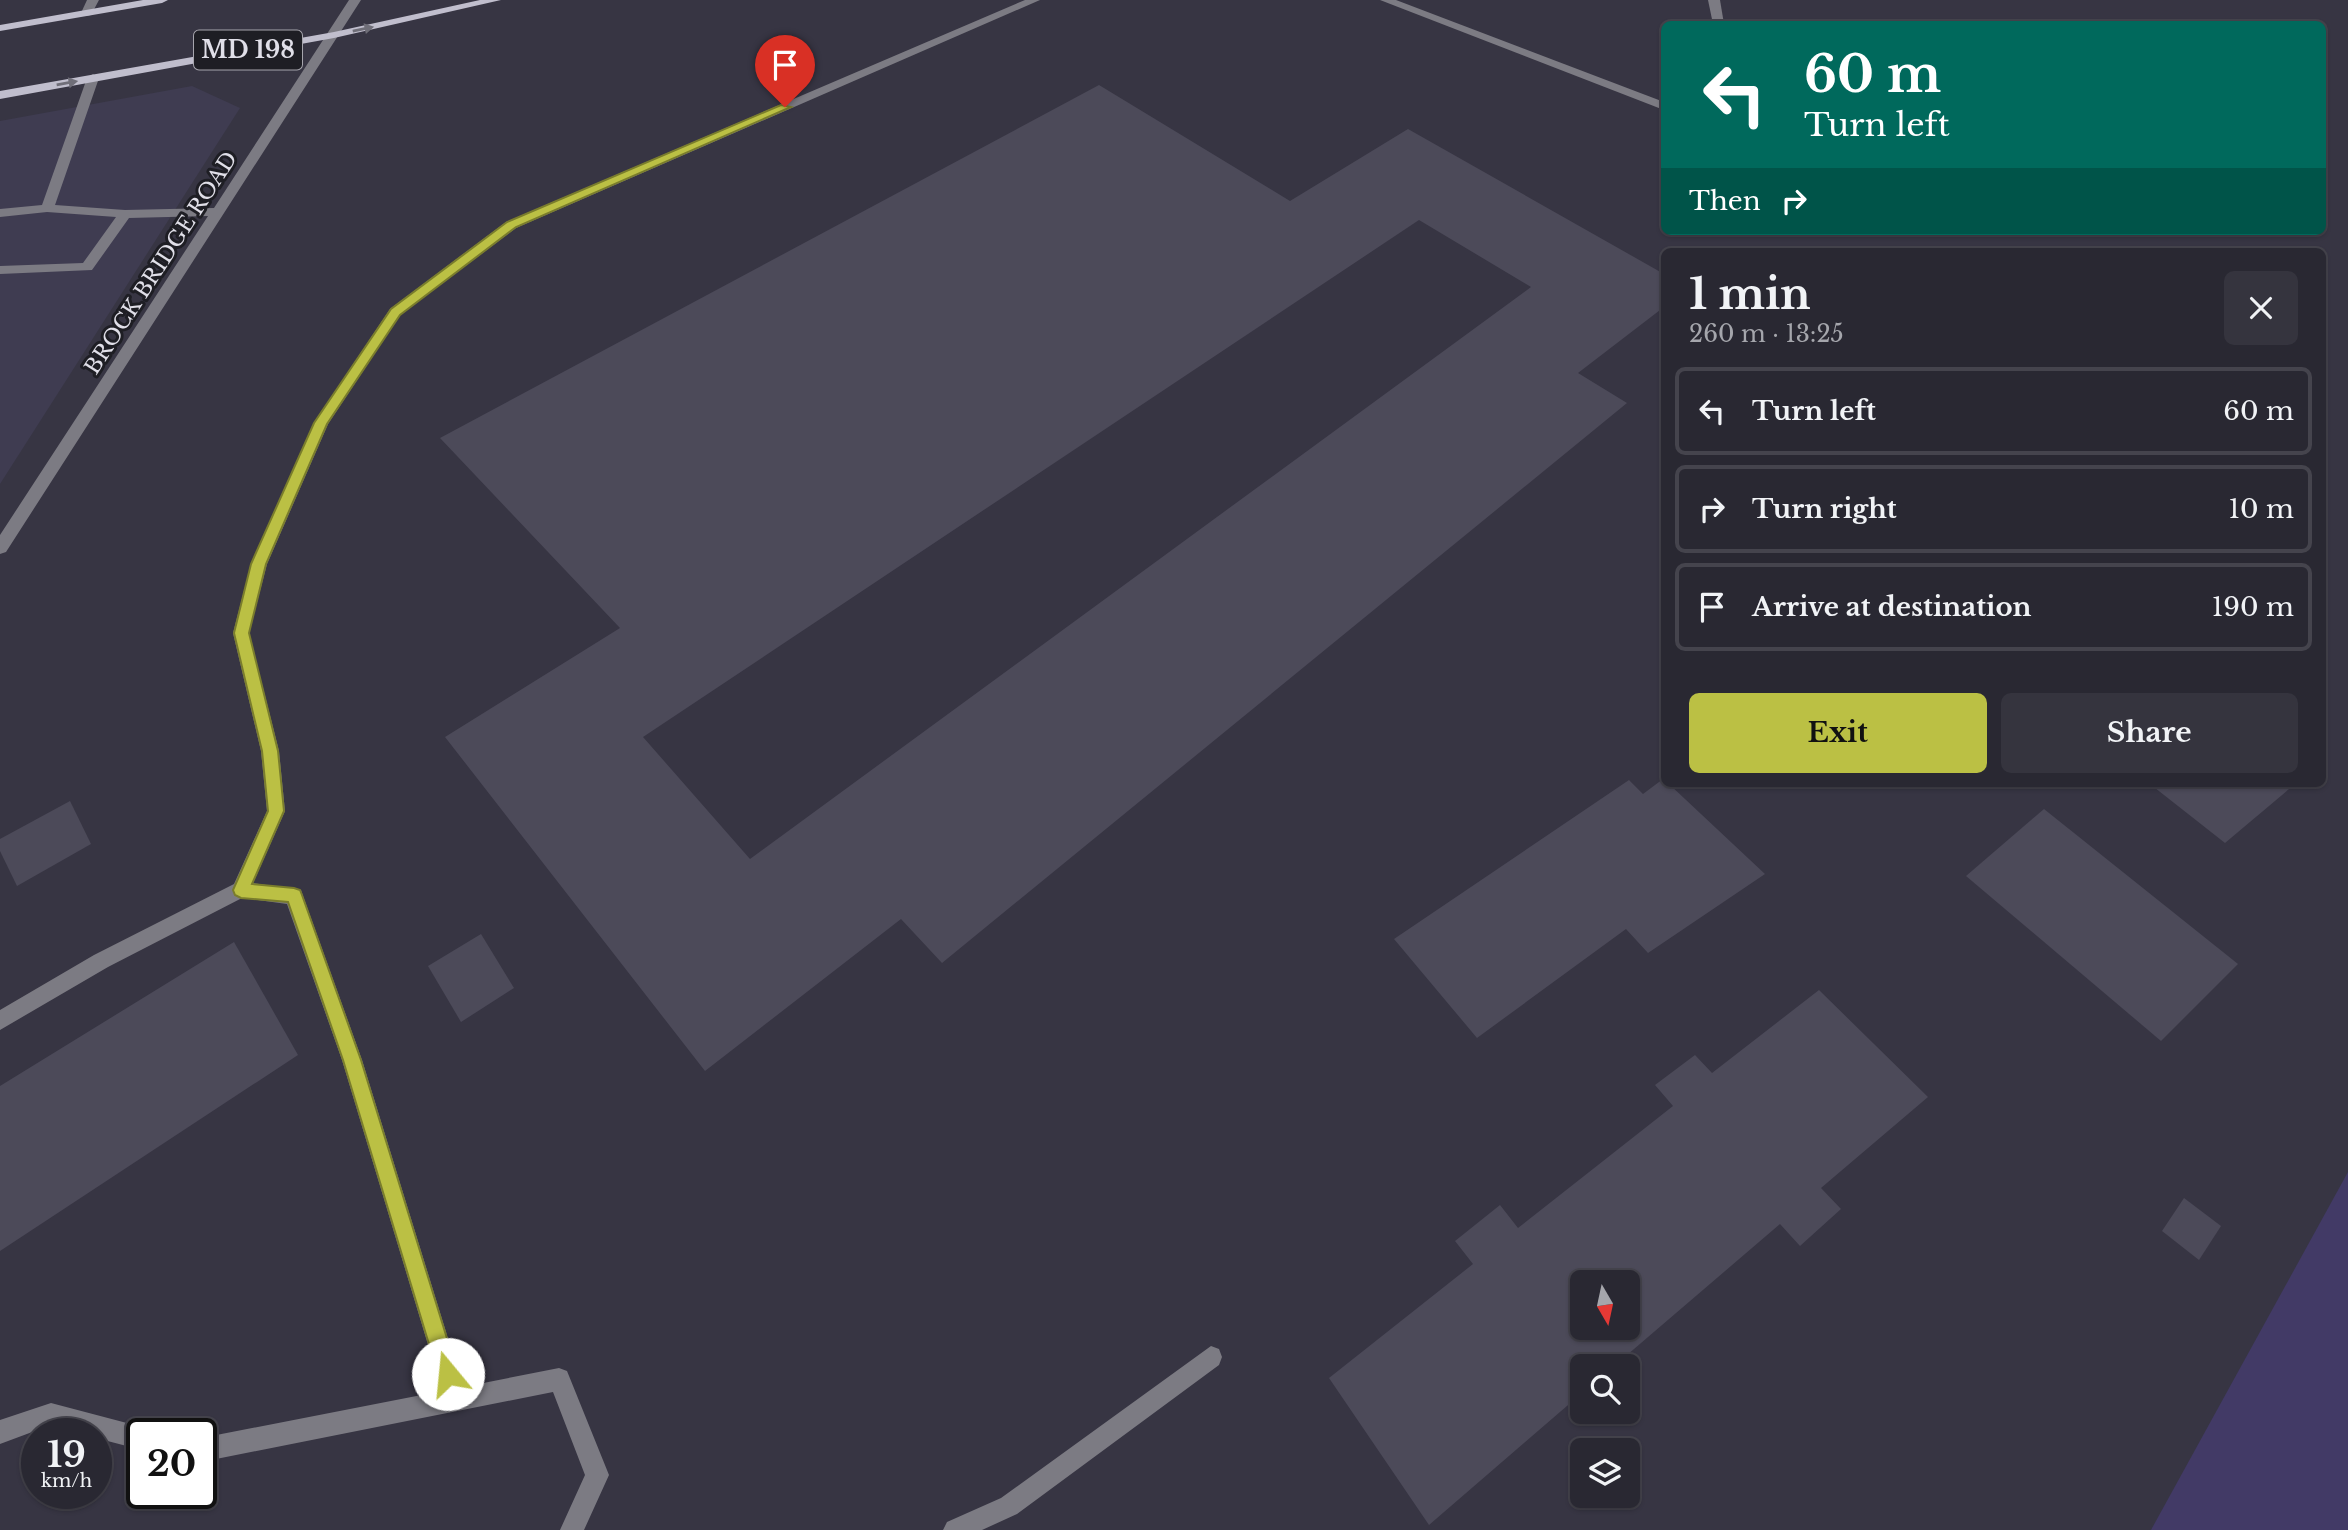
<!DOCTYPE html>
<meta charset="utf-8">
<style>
:root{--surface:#292832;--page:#35343e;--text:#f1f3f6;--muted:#a5a6ac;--line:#45444d;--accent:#bbc044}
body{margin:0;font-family:"Libre Baskerville",serif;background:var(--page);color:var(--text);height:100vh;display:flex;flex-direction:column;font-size:26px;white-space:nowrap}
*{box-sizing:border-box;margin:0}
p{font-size:23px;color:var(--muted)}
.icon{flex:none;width:38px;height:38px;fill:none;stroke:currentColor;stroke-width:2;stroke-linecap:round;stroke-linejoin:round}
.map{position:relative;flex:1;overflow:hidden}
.drawer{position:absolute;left:1661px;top:248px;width:665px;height:539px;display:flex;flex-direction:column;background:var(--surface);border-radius:10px;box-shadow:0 2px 5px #0004,0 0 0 2px var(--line)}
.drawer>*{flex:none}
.top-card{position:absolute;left:1661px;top:21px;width:665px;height:214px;border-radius:10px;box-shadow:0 2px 5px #0004,0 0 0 2px var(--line);background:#00695c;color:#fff;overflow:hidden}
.needle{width:46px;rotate:171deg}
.tools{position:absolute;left:1570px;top:1270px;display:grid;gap:14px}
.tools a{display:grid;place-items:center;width:70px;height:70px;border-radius:10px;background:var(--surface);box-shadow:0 2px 5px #0004,0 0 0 2px var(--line);font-size:35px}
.speed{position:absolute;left:21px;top:1418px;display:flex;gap:14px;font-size:35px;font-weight:700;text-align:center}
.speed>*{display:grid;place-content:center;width:91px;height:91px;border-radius:50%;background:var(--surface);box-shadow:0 2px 5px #0004,0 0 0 2px var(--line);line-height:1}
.speed small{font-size:18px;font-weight:400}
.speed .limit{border:4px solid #111;border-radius:10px;background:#fff;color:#111}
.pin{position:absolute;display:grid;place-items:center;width:60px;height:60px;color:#fff;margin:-72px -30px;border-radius:50% 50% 50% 0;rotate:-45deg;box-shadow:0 0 7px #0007}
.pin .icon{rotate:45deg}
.me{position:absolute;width:77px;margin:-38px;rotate:343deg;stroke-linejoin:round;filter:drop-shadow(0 0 5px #0008)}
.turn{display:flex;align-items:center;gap:24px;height:147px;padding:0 28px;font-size:32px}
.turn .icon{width:91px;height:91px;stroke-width:2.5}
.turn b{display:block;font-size:49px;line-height:60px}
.then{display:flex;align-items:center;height:66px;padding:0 28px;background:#0003;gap:14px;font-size:26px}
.round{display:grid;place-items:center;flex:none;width:74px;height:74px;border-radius:10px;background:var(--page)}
.headline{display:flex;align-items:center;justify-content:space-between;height:119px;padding:0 28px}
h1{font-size:42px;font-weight:700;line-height:52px}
.button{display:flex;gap:14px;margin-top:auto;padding:14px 28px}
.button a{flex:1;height:80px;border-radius:10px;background:var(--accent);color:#111;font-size:28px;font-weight:700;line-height:80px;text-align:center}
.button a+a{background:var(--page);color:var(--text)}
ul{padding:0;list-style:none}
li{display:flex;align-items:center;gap:21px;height:88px;margin:0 14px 10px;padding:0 14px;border:4px solid var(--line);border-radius:10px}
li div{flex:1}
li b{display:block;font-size:26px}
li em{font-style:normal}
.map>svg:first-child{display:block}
.built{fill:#3f3c51}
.green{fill:#423a66}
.building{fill:#4c4a59;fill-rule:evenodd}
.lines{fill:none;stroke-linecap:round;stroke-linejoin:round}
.minor{fill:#7c7b83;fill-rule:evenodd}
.major{fill:#c0becd;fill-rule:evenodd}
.oneway{fill:#6f6e78}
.route{fill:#bbc044;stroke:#7a7d2c;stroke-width:2}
.labels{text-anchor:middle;stroke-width:6;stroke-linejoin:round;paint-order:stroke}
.far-street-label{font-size:21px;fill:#e0dfe8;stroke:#1e1e24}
.shield{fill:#1e1e24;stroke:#a6a5ad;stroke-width:2}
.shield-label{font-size:23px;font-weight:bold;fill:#e0dfe8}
</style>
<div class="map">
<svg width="2348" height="1530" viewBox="0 0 2348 1530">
<rect width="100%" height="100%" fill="#373543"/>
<path class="built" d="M192,86L240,108L0,484V121Z"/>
<path class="green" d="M2348,1172V1530H2151Z"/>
<g class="building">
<path d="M1099,85L1290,201L1408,129L1664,274V307L1578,373L1627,403L942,963L901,919L705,1071L445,737L620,628L440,438ZM1419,220L1531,287L750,859L643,737Z"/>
<path d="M1663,779L1664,784H1669L1765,874L1648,953L1626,929L1477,1038L1394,939L1629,780L1643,794Z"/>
<path d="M2150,784H2295L2225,843Z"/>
<path d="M70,801L91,844L17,886L0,851V839Z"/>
<path d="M2044,809L2238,964L2161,1041L1966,876Z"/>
<path d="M481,934L514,988L461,1022L428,966Z"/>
<path d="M234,942L298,1055L0,1251V1086Z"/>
<path d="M1819,990L1928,1097L1821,1188L1841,1209L1800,1246L1780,1224L1613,1367H1582V1393L1429,1525L1329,1378L1473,1264L1455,1241L1500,1205L1518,1228L1673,1106L1655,1085L1695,1055L1712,1073ZM1582,1283H1628V1328H1582Z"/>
<path d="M2184,1198L2221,1226L2199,1260L2162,1231Z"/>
</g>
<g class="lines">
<g class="minor">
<path d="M87,0H99L91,15L87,16L81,13Z"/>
<path d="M349,0H361L6,552L0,554V535L208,216L129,218L92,270L0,274V266L83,263L116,217L47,212L0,217V209L42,205L87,78L93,74L99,78L55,205L125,210L214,208Z"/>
<path d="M1025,0H1040L516,228L400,315L328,424L267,564L249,633L279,751L285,811L253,883L301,890L303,896L362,1060L463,1387L559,1368L567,1371L609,1475L584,1530H560L585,1475L553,1392L201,1462V1438L442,1391L342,1060L287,904L242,898L108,967L0,1030V1010L94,955L234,884L267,811L261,751L233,633L251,564L314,423L390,309L506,222Z"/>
<path d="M1380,0H1396L1664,102V110Z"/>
<path d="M1708,0H1720L1724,24H1713Z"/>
<path d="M1211,1346L1219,1349L1222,1357L1219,1365L1017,1514L982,1530H943L947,1522L1001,1498Z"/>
<path d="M51,1403L142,1427L151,1433H142V1450L96,1438V1433H79L51,1425L0,1444V1420Z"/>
</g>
<g class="major">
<path d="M143,0H168L162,3L0,31V25Z"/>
<path d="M480,0H501L334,38L0,99V91L334,32Z"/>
</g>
</g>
<defs><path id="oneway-solid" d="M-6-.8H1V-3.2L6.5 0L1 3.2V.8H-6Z" transform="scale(1.75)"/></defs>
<g class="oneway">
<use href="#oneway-solid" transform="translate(363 29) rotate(-12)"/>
<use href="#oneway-solid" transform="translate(67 83) rotate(-10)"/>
</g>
<path class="route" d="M781,105L791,107L516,227L400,315L327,424L266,564L249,633L278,751L284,811L252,884L294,888L300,890L302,895L361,1060L458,1374L455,1381L448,1384L441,1381L438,1374L343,1060L288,902L241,898L235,895L233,890L268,811L262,751L234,633L251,564L314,423L391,309L507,222Z"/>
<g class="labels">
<g class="far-street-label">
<text transform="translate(161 263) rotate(-57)" y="7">BROCK BRIDGE ROAD</text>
</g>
<rect class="shield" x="194" y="30.5" width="108" height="39" rx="5"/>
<g class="shield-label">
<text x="248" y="58">MD 198</text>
</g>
</g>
</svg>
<div class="tools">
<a><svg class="needle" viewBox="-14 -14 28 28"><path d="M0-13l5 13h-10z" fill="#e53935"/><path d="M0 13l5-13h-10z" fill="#a5a6ac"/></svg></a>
<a><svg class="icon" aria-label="search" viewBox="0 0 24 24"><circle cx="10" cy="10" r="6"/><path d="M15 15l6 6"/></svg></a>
<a><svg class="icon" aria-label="layers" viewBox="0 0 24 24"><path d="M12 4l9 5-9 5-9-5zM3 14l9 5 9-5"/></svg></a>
</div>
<div class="speed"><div>19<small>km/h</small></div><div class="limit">20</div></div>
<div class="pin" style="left:785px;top:107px;background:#d93025"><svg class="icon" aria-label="arrive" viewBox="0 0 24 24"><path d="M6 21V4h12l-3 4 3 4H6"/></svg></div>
<svg class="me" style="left:448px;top:1374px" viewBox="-20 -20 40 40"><circle r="19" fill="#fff"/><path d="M0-13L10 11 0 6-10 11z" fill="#bbc044"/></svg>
<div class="top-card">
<div class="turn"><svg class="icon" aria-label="left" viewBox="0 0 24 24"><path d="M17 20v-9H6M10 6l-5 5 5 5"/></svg><div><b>60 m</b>Turn left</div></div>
<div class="then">Then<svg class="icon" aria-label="right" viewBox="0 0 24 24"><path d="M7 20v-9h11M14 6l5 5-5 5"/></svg></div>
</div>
<section class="drawer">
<div class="headline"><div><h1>1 min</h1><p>260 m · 13:25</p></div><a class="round"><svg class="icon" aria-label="close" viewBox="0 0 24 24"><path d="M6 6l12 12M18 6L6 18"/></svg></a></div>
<ul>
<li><svg class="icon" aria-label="left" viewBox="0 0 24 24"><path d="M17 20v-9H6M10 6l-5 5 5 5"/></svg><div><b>Turn left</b></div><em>60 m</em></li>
<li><svg class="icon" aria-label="right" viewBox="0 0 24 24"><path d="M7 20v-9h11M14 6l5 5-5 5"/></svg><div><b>Turn right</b></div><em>10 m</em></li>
<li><svg class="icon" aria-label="arrive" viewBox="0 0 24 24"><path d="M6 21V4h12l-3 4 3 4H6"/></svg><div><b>Arrive at destination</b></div><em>190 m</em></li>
</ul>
<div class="button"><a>Exit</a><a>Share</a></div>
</section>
</div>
